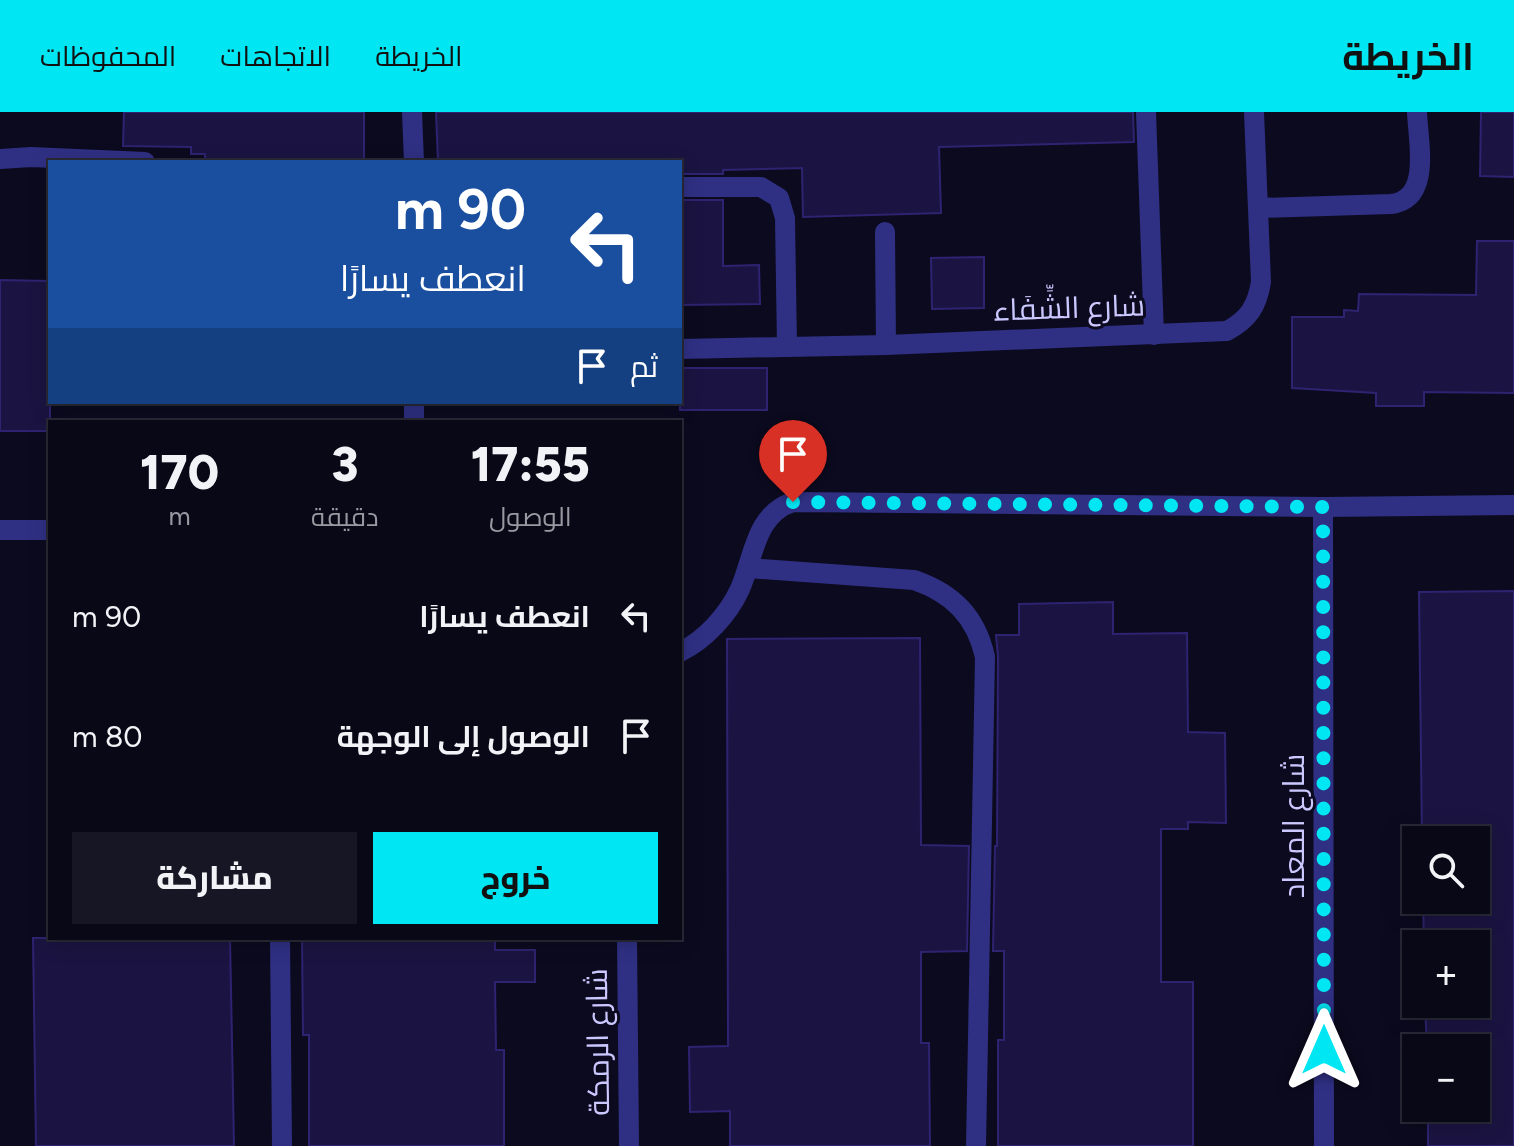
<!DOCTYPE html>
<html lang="ar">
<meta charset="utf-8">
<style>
:root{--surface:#090817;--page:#171624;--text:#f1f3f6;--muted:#999aa1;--line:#292936;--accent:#00e7f3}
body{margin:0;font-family:Figtree,Cairo,sans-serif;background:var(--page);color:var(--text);direction:rtl;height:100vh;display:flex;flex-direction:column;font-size:30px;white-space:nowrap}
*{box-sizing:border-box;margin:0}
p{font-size:26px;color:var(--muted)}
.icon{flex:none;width:44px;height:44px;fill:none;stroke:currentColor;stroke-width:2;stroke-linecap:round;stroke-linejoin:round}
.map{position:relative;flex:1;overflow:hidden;direction:ltr}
.sheet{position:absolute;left:48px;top:308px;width:634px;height:520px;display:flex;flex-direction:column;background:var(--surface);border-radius:0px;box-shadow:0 4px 20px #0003,0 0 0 2px var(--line);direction:rtl}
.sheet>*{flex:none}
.hud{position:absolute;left:48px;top:48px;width:634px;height:244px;border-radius:0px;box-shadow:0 4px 20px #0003,0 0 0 2px var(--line);direction:rtl;background:#1a4fa0;color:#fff;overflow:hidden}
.buttons{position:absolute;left:1402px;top:714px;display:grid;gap:16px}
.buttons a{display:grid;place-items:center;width:88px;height:88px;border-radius:0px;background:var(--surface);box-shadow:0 4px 20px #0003,0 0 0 2px var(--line);font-size:40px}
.pin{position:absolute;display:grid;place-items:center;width:68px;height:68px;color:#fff;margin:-82px -34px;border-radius:50% 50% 50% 0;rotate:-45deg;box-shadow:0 0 8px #0007}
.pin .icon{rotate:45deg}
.me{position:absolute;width:88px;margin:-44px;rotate:0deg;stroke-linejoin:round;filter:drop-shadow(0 0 6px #0008)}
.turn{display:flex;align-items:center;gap:28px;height:168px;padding:0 24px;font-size:36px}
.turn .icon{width:104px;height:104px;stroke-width:2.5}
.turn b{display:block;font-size:56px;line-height:68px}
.then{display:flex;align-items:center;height:76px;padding:0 24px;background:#0003;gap:16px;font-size:30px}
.eta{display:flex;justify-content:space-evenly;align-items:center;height:136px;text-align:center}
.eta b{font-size:48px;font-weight:800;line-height:56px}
.primary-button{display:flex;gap:16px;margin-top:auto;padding:16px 24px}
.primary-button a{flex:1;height:92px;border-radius:0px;background:var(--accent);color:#111;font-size:32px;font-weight:800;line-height:92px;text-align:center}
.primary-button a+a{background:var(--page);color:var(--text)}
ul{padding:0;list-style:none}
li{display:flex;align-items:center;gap:24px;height:120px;padding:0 24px}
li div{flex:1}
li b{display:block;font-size:30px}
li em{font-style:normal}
header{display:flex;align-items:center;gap:48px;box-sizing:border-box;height:112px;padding:0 40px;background:var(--accent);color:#111}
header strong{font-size:38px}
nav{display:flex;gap:44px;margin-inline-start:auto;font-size:28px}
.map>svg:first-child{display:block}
.building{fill:#1b1442;stroke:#2e2370;stroke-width:2}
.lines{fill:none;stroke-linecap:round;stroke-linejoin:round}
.service{stroke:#2f3083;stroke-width:20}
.minor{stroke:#2f3083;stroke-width:20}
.route{stroke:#00e7f3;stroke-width:14;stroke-dasharray:0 25.2}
.labels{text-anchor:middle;stroke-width:6;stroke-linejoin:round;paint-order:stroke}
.street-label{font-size:30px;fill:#cbc8ff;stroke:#0c0a1f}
</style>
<header>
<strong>الخريطة</strong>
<nav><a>الخريطة</a><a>الاتجاهات</a><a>المحفوظات</a></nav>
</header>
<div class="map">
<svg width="1514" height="1034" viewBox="0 0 1514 1034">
<rect width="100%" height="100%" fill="#0c0a1f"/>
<g class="building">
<path d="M124,0H364V50H205V42H191V35L123,34Z"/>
<path d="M436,0H1133L1134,30L939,35L941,101L803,105L802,56L723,58V62H680V50H438Z"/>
<path d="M1481,0H1514V65L1480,64Z"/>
<path d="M680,88H723V154L759,153L760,192L680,193Z"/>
<path d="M1477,129H1514V281L1424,280V294H1376V281L1292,276V205H1344V198L1358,199L1359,182L1476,183Z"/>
<path d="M984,145V196L932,197L931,146Z"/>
<path d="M0,168L50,169V319H0Z"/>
<rect x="680" y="256" width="87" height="42"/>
<path d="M1514,479V1034H1428V996H1476V936H1427L1425,892H1476V832H1424L1423,788H1476V728H1422L1419,480Z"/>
<path d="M1113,490V522L1187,521L1188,620L1225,621L1226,711L1188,710V717H1161V870H1193V1034H998V928H1004V839H993L995,734H997L998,545L996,523H1019V492Z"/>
<path d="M920,526L921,733L969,734L967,839L921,840V931H929L930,1034H730V999L690,1000L689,935L728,934L727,527Z"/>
<path d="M33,826H230L234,1034H36Z"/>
<path d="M302,826H495V838H535V870H495L496,938H504V1034H309V923H303Z"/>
</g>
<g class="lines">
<g class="service">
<path d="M412,0L414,50"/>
<path d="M1146,0L1154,223"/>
<path d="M0,47L31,45L145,50"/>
<path d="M680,75H761L779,86L785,106L787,235"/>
<path d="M1258,96L1391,92C1432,87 1418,30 1417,0"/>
<path d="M885,120L886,233"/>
<path d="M680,237L886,233L1227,219C1249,207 1257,194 1261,170L1254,0"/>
<path d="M414,310V290"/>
</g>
<g class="minor">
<path d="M1323,395L1324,1034"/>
<path d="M0,418H50"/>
<path d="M748,456L914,468C952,481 976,504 985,545L976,1034"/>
<path d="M680,540C705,528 728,503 740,477C754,445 755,402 793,390L1323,395L1514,393"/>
<path d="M280,826L282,1034"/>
<path d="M627,826L629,1034"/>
</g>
</g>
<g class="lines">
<path class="route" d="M793,390L1323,395L1324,938"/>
</g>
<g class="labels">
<g class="street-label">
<text transform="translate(1069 196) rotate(-2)" y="10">شارع الشِّفَاء</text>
<text transform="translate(1294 714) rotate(-90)" y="10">شارع المعاد</text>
<text transform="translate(598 930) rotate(-91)" y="10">شارع الرمكة</text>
</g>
</g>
</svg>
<div class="buttons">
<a><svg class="icon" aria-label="search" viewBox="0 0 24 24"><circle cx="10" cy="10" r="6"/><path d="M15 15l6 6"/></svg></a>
<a>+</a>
<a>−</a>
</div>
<div class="pin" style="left:793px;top:390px;background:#d93025"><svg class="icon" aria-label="arrive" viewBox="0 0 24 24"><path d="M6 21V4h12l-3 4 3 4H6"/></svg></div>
<svg class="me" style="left:1324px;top:938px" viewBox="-20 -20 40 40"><path d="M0-17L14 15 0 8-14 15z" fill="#00e7f3" stroke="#fff" stroke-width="4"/></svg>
<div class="hud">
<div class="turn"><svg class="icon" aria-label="left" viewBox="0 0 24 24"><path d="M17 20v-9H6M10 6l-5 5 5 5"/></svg><div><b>90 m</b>انعطف يسارًا</div></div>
<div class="then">ثم<svg class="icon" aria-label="arrive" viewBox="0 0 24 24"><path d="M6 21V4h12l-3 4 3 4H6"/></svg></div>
</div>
<section class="sheet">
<div class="eta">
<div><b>17:55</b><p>الوصول</p></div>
<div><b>3</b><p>دقيقة</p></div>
<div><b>170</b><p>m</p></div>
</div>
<ul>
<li><svg class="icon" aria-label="left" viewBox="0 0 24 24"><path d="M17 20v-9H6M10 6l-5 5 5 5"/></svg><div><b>انعطف يسارًا</b></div><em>90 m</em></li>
<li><svg class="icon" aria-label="arrive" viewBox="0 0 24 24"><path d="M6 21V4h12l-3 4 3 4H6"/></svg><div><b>الوصول إلى الوجهة</b></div><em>80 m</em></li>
</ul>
<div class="primary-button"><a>خروج</a><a>مشاركة</a></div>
</section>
</div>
